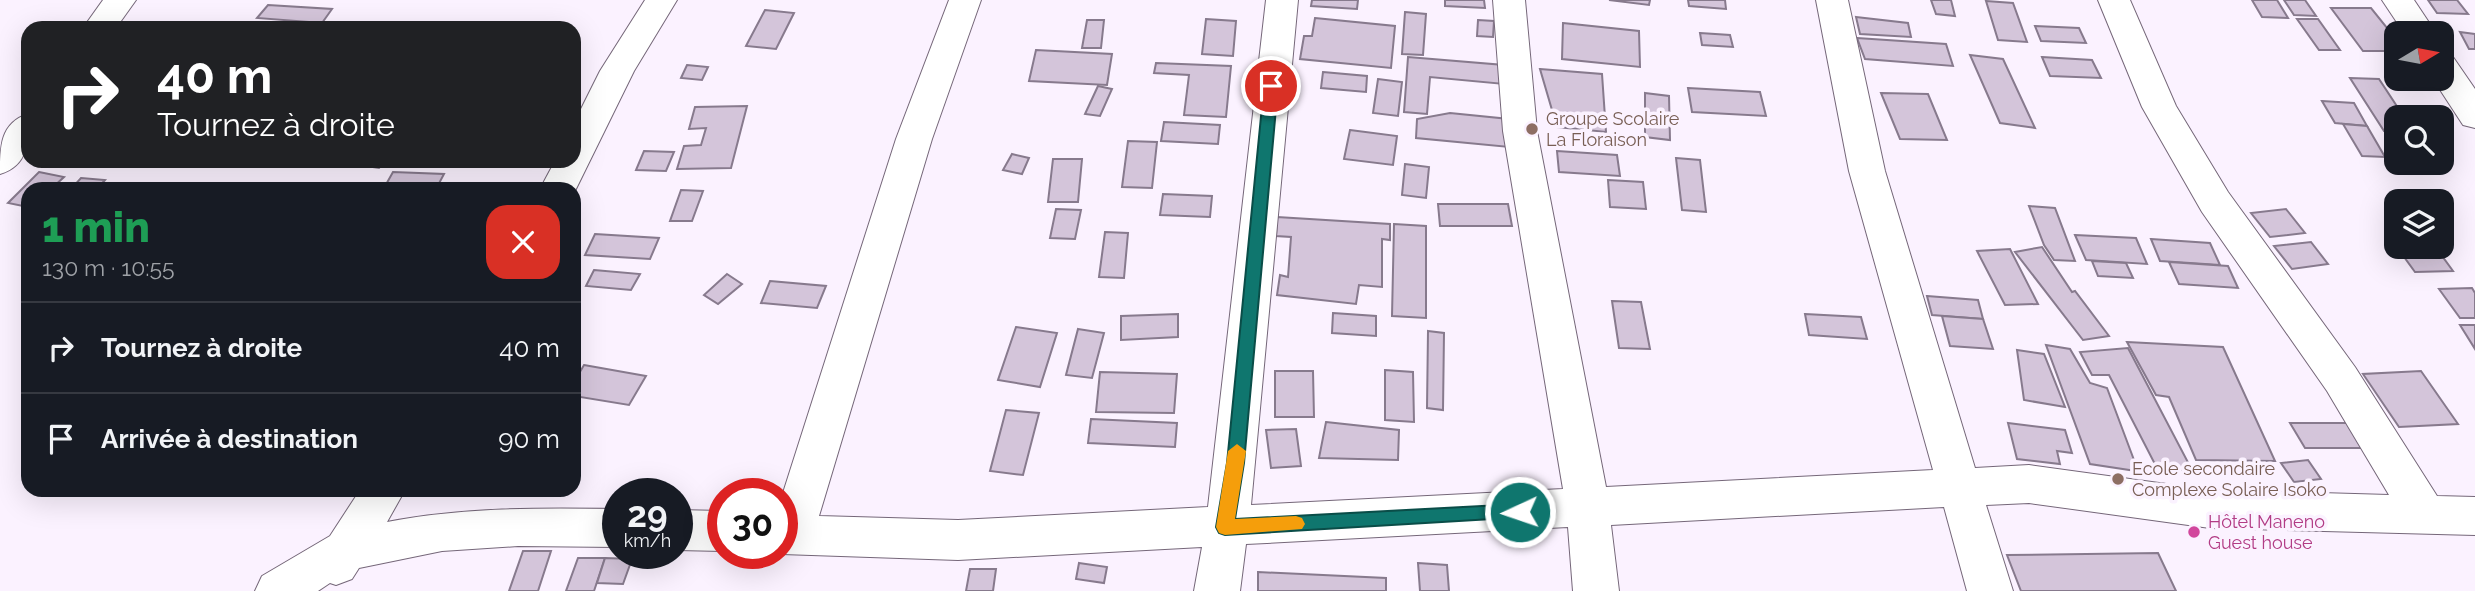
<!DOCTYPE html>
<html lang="fr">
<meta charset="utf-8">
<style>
:root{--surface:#171b24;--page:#20242c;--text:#f1f3f6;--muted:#9ea1a6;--line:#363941}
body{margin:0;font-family:Raleway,sans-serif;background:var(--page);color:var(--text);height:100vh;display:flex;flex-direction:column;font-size:26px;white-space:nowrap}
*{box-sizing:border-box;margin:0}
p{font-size:23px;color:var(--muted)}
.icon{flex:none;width:38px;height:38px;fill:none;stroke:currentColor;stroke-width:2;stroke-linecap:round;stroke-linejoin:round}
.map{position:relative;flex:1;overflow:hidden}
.sheet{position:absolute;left:21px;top:182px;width:560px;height:315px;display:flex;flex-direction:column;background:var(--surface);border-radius:21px;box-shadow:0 7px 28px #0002}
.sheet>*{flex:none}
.guide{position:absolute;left:21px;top:21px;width:560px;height:147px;border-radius:21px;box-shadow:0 7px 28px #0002;background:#202124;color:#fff;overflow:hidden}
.needle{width:46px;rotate:80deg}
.tools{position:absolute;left:2384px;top:21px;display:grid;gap:14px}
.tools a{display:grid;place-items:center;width:70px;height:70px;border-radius:14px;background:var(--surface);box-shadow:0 7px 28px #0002;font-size:35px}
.speed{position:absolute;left:602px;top:478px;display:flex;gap:14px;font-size:35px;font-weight:700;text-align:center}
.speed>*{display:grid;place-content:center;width:91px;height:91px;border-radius:50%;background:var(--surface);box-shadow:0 7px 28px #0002;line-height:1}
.speed small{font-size:18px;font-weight:400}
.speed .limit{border:10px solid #d22;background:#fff;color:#111}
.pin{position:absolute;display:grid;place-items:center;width:60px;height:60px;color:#fff;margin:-30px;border:4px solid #fff;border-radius:50%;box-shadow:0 2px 7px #0007}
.me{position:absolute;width:77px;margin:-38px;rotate:267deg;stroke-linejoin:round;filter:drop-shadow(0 0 5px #0008)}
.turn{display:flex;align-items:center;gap:24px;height:147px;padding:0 21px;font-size:32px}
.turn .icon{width:91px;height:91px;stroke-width:2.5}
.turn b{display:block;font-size:49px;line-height:60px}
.round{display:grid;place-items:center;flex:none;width:74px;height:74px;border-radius:21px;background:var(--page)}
.summary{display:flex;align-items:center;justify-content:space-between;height:119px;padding:0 21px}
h1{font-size:42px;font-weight:800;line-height:52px;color:#1e9e55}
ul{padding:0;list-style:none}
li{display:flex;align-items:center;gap:21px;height:91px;padding:0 21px;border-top:2px solid var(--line)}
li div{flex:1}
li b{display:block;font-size:26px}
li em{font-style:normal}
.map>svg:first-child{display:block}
.building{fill:#d4c5da;stroke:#877a8d;stroke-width:2}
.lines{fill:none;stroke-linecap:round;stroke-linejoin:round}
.street-casing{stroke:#756779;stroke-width:2}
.street{fill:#fff;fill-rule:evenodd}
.route{fill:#0f766e;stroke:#0a4d48;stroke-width:2}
.slow{fill:#f59e0b}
.education-dot{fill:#8d6e63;stroke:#fbf2ff;stroke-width:2.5}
.hotel-dot{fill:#d1479c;stroke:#fbf2ff;stroke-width:2.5}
.labels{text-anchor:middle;stroke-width:7;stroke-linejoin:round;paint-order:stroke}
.education-label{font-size:18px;fill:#785e54;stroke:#fbf2ff;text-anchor:start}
.hotel-label{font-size:18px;fill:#b23c85;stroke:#fbf2ff;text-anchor:start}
</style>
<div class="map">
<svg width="2475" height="591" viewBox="0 0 2475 591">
<rect width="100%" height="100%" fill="#fbf2ff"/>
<g class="building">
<path d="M1312,0H1358L1357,9L1311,6Z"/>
<path d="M1445,0H1484L1485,8L1445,6Z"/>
<path d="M1609,0H1650L1649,5Z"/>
<path d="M1688,0H1725L1726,9L1689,6Z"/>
<path d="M1931,0H1951L1955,16L1936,14Z"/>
<path d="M2252,0H2277L2288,18L2262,17Z"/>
<path d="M2284,0H2305L2316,16L2294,15Z"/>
<path d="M2428,0H2457L2468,14L2437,13Z"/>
<path d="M1986,1L2013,3L2027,42L1998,40Z"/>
<path d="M268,5L332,9L322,23L257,18Z"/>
<path d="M2331,8H2371L2396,39V51H2363Z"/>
<path d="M765,10L794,13L776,49L746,46Z"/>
<path d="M1405,12L1426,14L1423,55L1402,54Z"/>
<path d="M1856,17L1908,23L1911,37L1860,34Z"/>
<path d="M1315,18L1395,26L1391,68L1300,59L1304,36H1312Z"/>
<path d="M1206,19L1236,21L1233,56L1202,54Z"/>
<path d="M2297,19H2318L2340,50H2319Z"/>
<path d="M1087,20H1104L1101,48H1082Z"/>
<path d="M1478,20L1494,21L1493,37L1477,36Z"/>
<path d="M1563,23L1639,31L1640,67L1562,59Z"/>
<path d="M2035,26L2079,28L2086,43L2041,41Z"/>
<path d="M2460,32L2475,34V49H2469Z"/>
<path d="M1700,33L1730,35L1733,47L1702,45Z"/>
<path d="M1857,38L1946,44L1953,66L1865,59Z"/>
<path d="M1036,50L1112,54L1107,85L1029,81Z"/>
<path d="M1970,55L2003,59L2035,128L2000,123Z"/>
<path d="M1408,57L1504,65V84L1430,77L1427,114L1404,112Z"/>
<path d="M2042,57L2092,60L2101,78L2050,76Z"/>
<path d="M1156,63L1231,66L1226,117L1184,115L1189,75L1154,73Z"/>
<path d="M687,65L708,67L702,80L681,78Z"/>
<path d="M1540,69L1602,74L1606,132L1557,127Z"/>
<path d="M1323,72L1367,76L1366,92L1321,88Z"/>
<path d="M2350,78L2379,79L2404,117H2396V132L2384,131Z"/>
<path d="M1378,79L1402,82L1398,116L1373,113Z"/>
<path d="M1098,86L1112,89L1100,116L1085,114Z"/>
<path d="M1688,88L1760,92L1766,116L1692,112Z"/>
<path d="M1645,93L1669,96L1670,140L1645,137Z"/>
<path d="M1881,93L1928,94L1947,140L1900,139Z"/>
<path d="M2322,101L2354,103L2367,126L2335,123Z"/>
<path d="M747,106L731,168L677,169L684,146L701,145L706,128L689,129L695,107Z"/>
<path d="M1450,113L1509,119V147L1416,138L1417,119Z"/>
<path d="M1164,122L1220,125L1218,144L1161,141Z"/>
<path d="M2343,124L2367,126L2385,157L2362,156Z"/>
<path d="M1350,130L1397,136L1393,165L1344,159Z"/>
<path d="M1128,141L1157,142L1152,188L1122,187Z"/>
<path d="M644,151L674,152L666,171L636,170Z"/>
<path d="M1557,151L1617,155L1620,176L1559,172Z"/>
<path d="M1012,154L1029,158L1022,174L1003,170Z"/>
<path d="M1676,158L1700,160L1706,212L1682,210Z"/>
<path d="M1053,159H1082L1078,202H1048Z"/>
<path d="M347,161H385L379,168L345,163Z"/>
<path d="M403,161H457L454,166L401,163Z"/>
<path d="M1405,164L1429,167L1426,198L1402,195Z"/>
<path d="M39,172L64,177L51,189H28V207L8,203Z"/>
<path d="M393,172L444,174L436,189L384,188Z"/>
<path d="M81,178L105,180L97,189H71Z"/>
<path d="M1608,180L1643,182L1646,209L1610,207Z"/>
<path d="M343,183L364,185L362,189H339Z"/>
<path d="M681,190L703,191L692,221H670Z"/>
<path d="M1163,194L1212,196L1210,217L1160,215Z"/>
<path d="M1438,204H1508L1512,226H1440Z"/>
<path d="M2029,206L2055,208L2075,261L2054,260L2044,245Z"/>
<path d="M1056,209L1081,210L1075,239L1050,238Z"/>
<path d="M2286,209L2305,233L2270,237L2251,213Z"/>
<path d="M1277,217L1390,224V240L1382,239V287L1359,285L1356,304L1277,295L1280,275L1288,277L1291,237L1276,236Z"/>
<path d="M1394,224L1426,226V318L1392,316Z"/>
<path d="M1105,232L1128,233L1124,278L1099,277Z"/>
<path d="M595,234L659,238L650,259L585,255Z"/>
<path d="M2075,235L2136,238L2147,264L2086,260Z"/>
<path d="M2151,239L2210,243L2220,265L2160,261Z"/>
<path d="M2311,242L2328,264L2292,269L2274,246Z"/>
<path d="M2042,247L2072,292L2075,291L2109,336L2083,340L2015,252Z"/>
<path d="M2010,249L2038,304L2005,305L1977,251Z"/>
<path d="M2437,249L2453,271L2415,272L2399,250Z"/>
<path d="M2092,261L2126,263L2133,278L2098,276Z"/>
<path d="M2169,262L2228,266L2238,288L2179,284Z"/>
<path d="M594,270L640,274L631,290L586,286Z"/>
<path d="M727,274L742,284L718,304L704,295Z"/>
<path d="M770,281L826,286L817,308L761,303Z"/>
<path d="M2472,288L2475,293V318H2460L2439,289Z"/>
<path d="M1927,296L1978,300L1983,319L1932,315Z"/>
<path d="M1612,301L1641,302L1650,349L1619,348Z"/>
<path d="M1333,313L1376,316V336L1332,333Z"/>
<path d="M1178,314V337L1121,340V316Z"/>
<path d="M1805,314L1861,317L1867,339L1809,335Z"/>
<path d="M1942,316L1983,319L1993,349L1950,346Z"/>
<path d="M2460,325H2475V349Z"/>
<path d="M1016,327L1057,333L1040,387L998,380Z"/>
<path d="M1078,329L1104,333L1092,378L1066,375Z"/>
<path d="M1428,331L1444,333L1443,410L1427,408Z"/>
<path d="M2127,342L2223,347L2275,461L2196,460L2169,397L2156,395Z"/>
<path d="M2046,345L2070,349L2090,383L2107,388L2134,460L2145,463L2149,473L2090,464Z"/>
<path d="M2128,348L2192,470L2159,472L2109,375H2092L2080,352Z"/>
<path d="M2017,350L2044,354L2065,407L2024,400Z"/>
<path d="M584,365L646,376L629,405L574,396V382Z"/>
<path d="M1385,370L1413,372L1414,422L1385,420Z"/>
<path d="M1275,371H1313L1314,417H1275Z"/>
<path d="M2421,371L2458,424L2399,427L2363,374Z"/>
<path d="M1100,372L1177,374L1174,413L1096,412Z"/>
<path d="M1006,410L1039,413L1023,475L990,471Z"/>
<path d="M1091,419L1177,423L1175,447L1088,443Z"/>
<path d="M1326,422L1399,430L1398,460L1319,458Z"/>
<path d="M2008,423L2065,430L2072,453L2057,451L2060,464L2017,459Z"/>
<path d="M2290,423H2352L2367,448H2305Z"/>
<path d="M1296,429L1301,466L1271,468L1266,430Z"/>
<path d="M2308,460L2321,479L2294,482L2281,463Z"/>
<path d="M523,551H551L538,591H509Z"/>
<path d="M2158,553L2176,591H2021L2007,555Z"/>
<path d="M578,558H605L594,591H566Z"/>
<path d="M605,558L632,559L623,584L597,583Z"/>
<path d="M1079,563L1107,567L1104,583L1076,579Z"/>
<path d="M1418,563L1447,565L1449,591H1420Z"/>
<path d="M970,569H996L993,591H966Z"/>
<path d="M1258,572L1386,578V591H1258Z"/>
</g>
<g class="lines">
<defs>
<g id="street">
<path d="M103,0H136L116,28H83Z"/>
<path d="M645,0H677L634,71L574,193V189H540L555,161H574V123L600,71Z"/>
<path d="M949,0H981L932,139L819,516L958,520L1208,507L1266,0H1298L1251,505L1563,489L1503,131L1493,0H1525L1537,131L1606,487L1933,470L1849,171L1816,0H1848L1885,171L1975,468L2029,465L2210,490L2389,495L2327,391L2202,212L2142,107L2098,0H2130L2176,106L2228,192L2355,367L2437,496L2475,497V535L2210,528L2029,503L1986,505L2013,591H1967L1944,507L1611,525L1619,591H1573L1568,527L1246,544L1240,591H1194L1202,547L958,560L782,554V496L896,139Z"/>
<path d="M2382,0H2414L2436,33H2404Z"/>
<path d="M2441,54L2453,57L2475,89V128L2463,125L2433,79H2441Z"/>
<path d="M28,114C28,140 30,165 0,174C0,147 0,123 28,114Z"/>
<path d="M360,490H405L387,522C464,507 540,508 618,509V547L518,546L442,551L359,568L352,579L336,585L330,583L318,591H255L262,576L330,536Z"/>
<path d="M677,510L723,511V551L677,550Z"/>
</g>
</defs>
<use href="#street" class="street-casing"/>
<use href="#street" class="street"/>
</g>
<path class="route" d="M1271,81L1278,86L1244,463L1235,519L1520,504L1526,506L1529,512L1526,517L1225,535L1219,533L1216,527L1227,463L1264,86Z"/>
<path class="slow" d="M1237,444L1246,451L1235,519L1296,516L1302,518L1305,524L1302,529L1225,535L1219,533L1216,527L1228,451Z"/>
<g class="education-dot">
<circle cx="1532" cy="129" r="7"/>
<circle cx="2118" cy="479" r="7"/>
</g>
<circle class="hotel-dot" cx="2194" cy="532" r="7"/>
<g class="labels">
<g class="education-label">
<text x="1546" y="125">Groupe Scolaire<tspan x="1546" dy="21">La Floraison</tspan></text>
<text x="2132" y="475">Ecole secondaire<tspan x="2132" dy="21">Complexe Solaire Isoko</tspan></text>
</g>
<g class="hotel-label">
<text x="2208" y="528">Hôtel Maneno<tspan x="2208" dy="21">Guest house</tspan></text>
</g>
</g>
</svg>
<div class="tools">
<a><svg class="needle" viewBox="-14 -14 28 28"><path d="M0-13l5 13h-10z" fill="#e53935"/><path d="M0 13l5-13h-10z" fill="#9ea1a6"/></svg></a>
<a><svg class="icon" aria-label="search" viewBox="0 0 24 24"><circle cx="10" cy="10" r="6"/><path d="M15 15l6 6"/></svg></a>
<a><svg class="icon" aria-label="layers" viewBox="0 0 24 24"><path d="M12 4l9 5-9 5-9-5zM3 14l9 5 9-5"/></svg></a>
</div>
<div class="speed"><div>29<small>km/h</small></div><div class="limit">30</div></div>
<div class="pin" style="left:1271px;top:86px;background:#d93025"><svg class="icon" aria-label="arrive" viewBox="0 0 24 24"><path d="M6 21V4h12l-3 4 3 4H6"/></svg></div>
<svg class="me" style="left:1520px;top:512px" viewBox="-20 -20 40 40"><circle r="17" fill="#0f766e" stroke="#fff" stroke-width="3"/><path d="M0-11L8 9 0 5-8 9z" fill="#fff"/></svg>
<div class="guide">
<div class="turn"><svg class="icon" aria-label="right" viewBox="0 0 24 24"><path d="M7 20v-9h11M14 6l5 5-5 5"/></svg><div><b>40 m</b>Tournez à droite</div></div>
</div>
<section class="sheet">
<div class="summary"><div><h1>1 min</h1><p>130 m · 10:55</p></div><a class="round" style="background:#d93025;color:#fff"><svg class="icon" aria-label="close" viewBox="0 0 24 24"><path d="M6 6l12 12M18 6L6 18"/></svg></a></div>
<ul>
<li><svg class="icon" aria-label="right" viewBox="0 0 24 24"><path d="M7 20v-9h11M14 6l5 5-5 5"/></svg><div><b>Tournez à droite</b></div><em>40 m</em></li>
<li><svg class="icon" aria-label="arrive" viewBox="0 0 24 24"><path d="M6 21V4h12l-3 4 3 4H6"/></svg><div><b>Arrivée à destination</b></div><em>90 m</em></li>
</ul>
</section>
</div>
